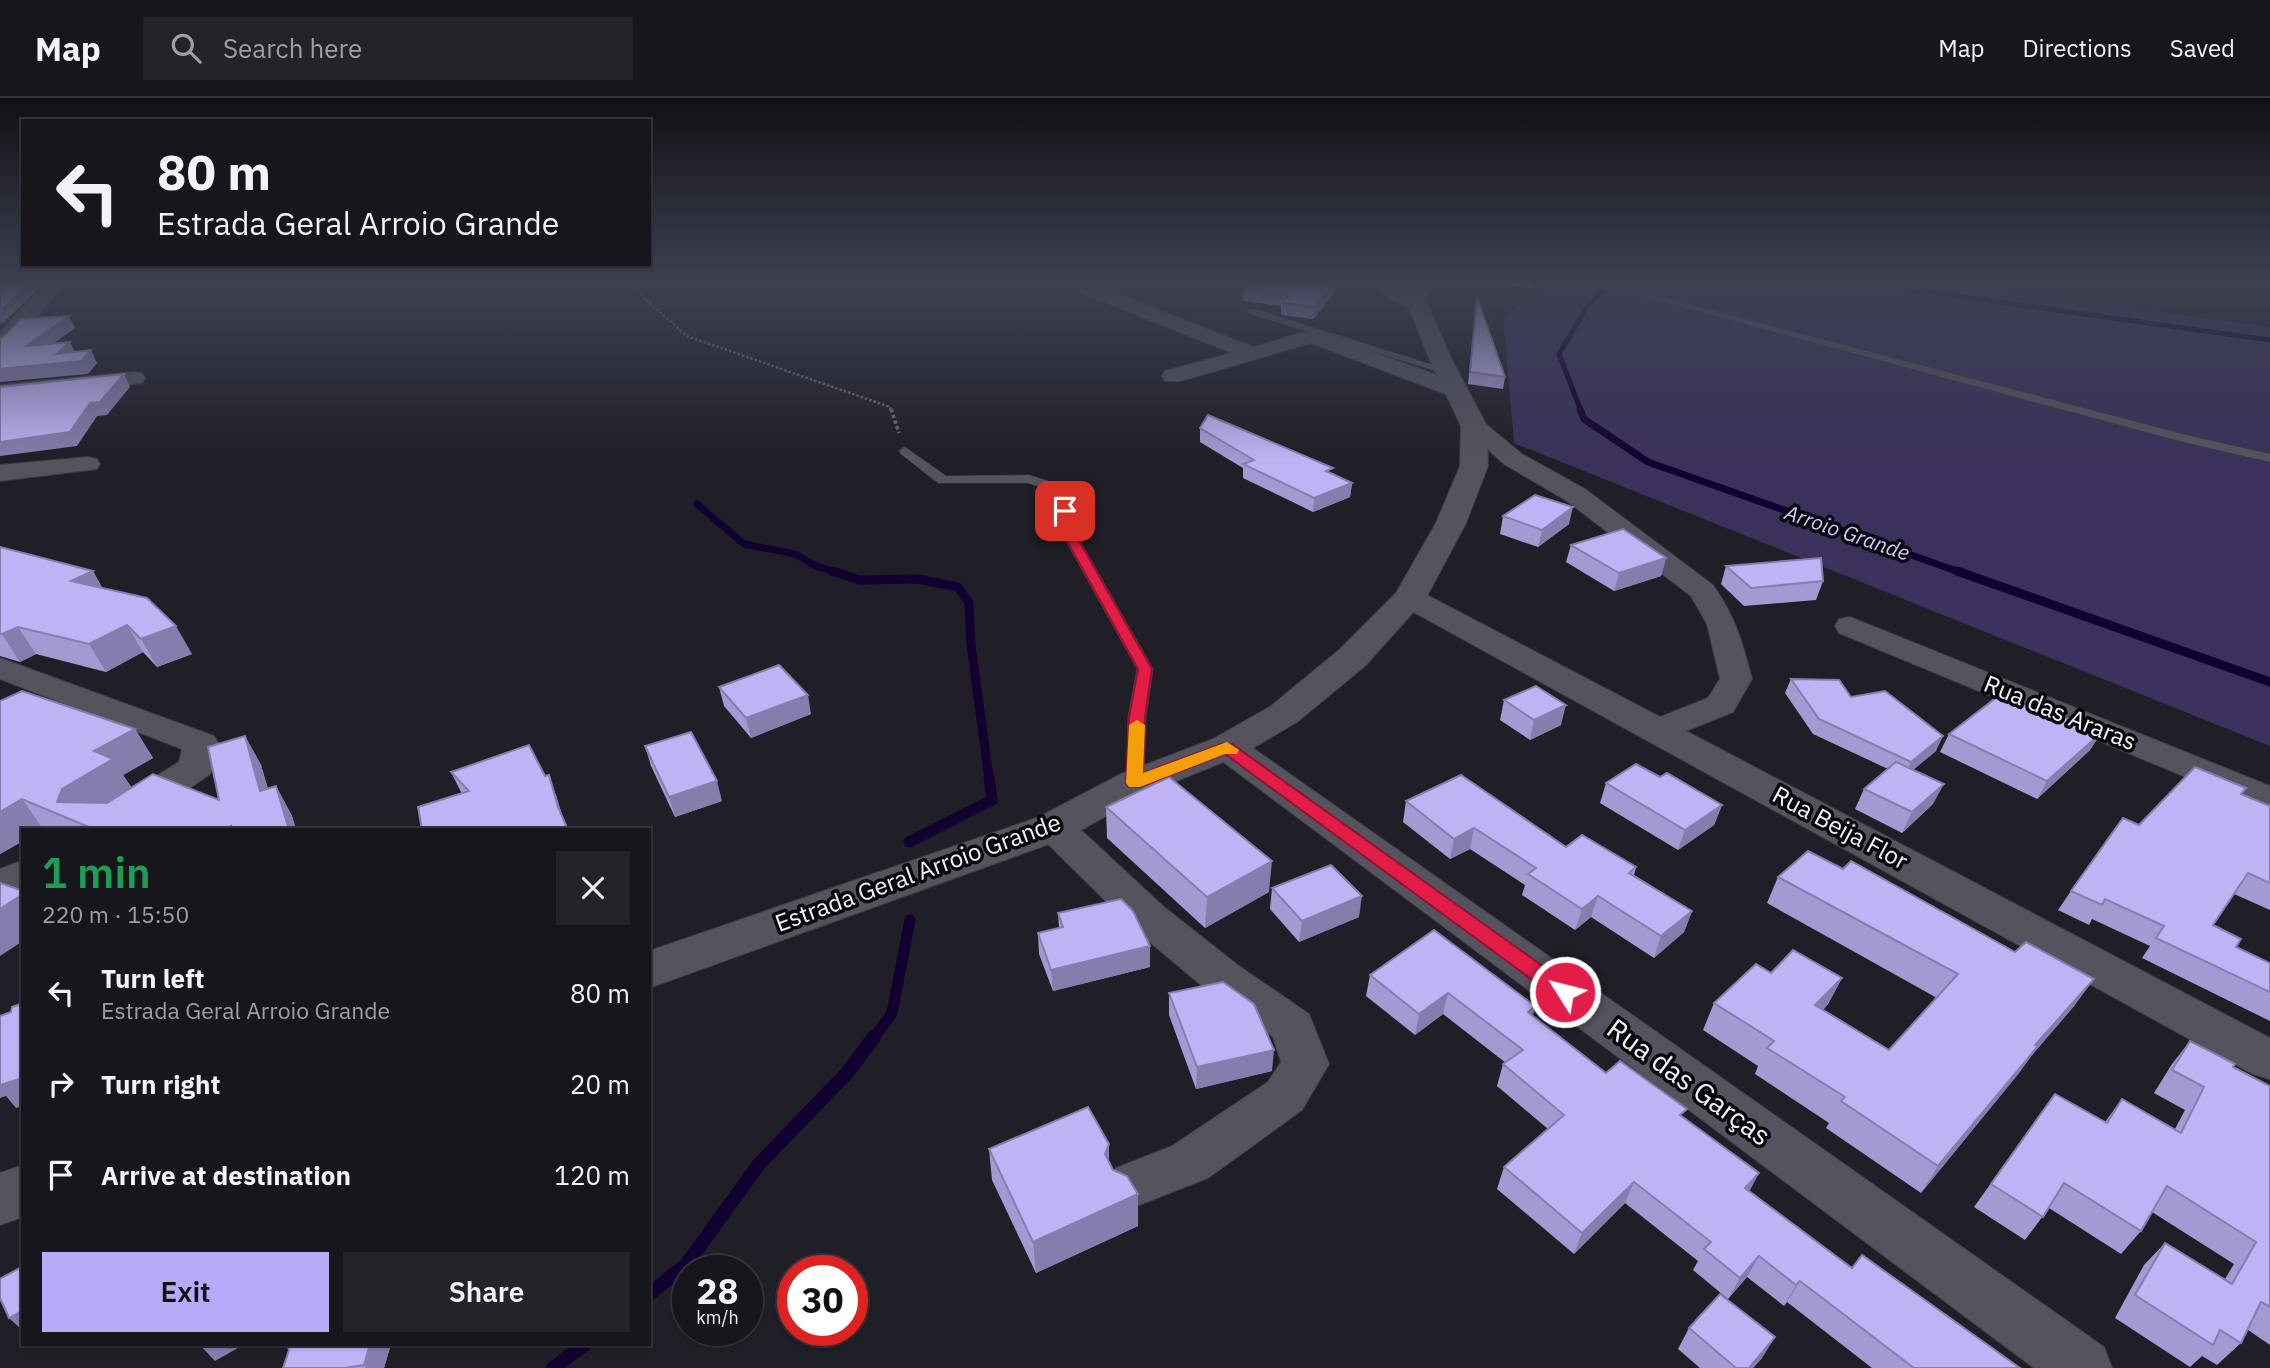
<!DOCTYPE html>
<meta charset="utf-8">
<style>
:root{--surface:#18161d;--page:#25232a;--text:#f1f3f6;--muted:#9f9fa4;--line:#36353b;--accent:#b9aaf7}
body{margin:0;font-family:"IBM Plex Sans",sans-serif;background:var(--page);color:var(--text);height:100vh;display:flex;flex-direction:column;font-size:26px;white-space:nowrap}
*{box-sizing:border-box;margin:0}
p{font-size:23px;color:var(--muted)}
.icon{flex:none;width:38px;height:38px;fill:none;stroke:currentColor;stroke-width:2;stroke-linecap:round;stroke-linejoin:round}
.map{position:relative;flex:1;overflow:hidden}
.panel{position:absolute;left:21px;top:730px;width:630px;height:518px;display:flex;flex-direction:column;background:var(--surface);border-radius:0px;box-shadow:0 2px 5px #0004,0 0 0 2px var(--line)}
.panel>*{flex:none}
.guide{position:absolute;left:21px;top:21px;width:630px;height:147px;border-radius:0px;box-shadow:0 2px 5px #0004,0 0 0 2px var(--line);background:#18161d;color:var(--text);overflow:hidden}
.speed{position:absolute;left:672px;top:1157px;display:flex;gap:14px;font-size:35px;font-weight:700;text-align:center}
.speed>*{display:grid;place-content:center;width:91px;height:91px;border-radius:50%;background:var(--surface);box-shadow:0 2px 5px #0004,0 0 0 2px var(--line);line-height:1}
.speed small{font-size:18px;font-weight:400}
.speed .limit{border:10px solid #d22;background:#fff;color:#111}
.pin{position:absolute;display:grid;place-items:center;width:60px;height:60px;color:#fff;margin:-30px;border-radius:14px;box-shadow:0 4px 10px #0006}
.me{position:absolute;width:77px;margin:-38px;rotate:306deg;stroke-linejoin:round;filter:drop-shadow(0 0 5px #0008)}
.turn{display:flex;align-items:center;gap:24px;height:147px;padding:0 21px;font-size:32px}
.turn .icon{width:91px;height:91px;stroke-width:2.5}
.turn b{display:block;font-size:49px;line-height:60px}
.round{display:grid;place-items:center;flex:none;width:74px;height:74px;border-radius:0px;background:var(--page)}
.head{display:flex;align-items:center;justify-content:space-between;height:119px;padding:0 21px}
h1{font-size:42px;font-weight:600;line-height:52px;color:#1e9e55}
.button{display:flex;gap:14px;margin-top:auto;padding:14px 21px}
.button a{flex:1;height:80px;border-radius:0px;background:var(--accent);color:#111;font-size:28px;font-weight:600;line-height:80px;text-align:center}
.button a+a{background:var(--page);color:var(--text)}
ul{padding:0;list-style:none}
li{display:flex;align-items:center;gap:21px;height:91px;padding:0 21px}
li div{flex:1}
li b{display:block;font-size:26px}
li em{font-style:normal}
header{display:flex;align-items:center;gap:42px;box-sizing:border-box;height:98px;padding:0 35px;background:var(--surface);border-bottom:2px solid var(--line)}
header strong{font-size:33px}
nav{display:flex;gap:38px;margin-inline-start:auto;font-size:24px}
.search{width:490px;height:63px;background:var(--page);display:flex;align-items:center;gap:18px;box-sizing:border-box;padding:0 24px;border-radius:0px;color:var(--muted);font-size:26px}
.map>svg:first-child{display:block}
.green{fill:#3b315c}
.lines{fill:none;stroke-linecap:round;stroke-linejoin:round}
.stream-far4{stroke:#120031;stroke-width:5}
.stream-far3{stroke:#120031;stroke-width:7}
.stream-far2{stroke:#120031;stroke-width:9}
.stream-far1{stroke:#120031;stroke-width:11}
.stream{stroke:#120031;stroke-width:14}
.lane-casing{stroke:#3e3c43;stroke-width:1}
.street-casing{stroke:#3e3c43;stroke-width:2}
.secondary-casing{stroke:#3e3c43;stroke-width:2}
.path-far1{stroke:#6e6c74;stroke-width:2.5;stroke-dasharray:2.5 2;stroke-linecap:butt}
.path{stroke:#6e6c74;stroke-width:3.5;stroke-dasharray:3.5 2.5;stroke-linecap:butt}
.lane{fill:#55545e;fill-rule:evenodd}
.street{fill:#55545e;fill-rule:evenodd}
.secondary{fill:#55545e;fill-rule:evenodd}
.wall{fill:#a499d3}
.shaded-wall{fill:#867dac}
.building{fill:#bfb2f5;stroke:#867dac;stroke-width:2}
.route{fill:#e11d48;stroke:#92132f;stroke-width:2}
.slow{fill:#f59e0b}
.labels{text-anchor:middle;stroke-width:7;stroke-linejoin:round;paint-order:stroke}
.far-water-label{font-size:21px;font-style:italic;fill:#d3c9ff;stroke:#09090d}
.street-label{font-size:24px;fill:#f5f4fa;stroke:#09090d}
.near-street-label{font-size:28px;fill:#f5f4fa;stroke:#09090d}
</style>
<header>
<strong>Map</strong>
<div class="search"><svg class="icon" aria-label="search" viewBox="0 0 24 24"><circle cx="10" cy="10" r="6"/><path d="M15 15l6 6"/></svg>Search here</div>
<nav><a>Map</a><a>Directions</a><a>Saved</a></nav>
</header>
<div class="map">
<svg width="2270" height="1270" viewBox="0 0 2270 1270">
<rect width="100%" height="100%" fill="#201e27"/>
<path class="green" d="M1566,184H1934L2270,229V648L1514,345L1503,217Z"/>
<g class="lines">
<g class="stream-far4">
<path d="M1854,184L2270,242"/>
<path d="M1581,313L1559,256L1587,209L1612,184"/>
</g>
<g class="stream-far3">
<path d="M1580,311L1584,321L1648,364L1962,475"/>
<path d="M697,406L744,446L795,456L816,468L838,475"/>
</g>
<g class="stream-far2">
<path d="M832,473L860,482L917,481L958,489L969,505L971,547L989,680"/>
<path d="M1957,473L2270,584"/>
</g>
<g class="stream-far1">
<path d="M909,744L992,702L989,679"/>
<path d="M873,941L892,915L910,822"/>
</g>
<g class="stream">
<path d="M649,1196L686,1167L759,1066L847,975L874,939"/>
<path d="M553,1270L585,1246"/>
</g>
<defs>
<g id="lane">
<path d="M1619,188L2186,337L2270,356V364L2180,343L1619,192Z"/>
<path d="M1248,211H1254L1452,273L1443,275L1248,215Z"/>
<path d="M905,349L946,378L1029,377L1067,389L1075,434L1153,571L1146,619L1144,685L1142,689L1135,691L1126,685L1128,619L1137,571L1061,434L1056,394L1028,385H938L901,356L899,353Z"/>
</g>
<g id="street">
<path d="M48,184H67L7,250L0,252V234Z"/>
<path d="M1062,184H1088L1253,249L1312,232L1319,234L1464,287L1467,292L1464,297H1448L1311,245L1181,283H1165L1162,278L1165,273L1232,255L1065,188Z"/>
<path d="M1373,184C1400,184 1399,193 1423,199L1425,203C1411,220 1383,197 1373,184Z"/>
<path d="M1597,184L1628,186L1631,190L1622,195L1599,190Z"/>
<path d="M134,274L142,275L145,280L142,285L0,301V287Z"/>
<path d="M1474,321L1482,323L1522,356L1585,391L1713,487C1736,520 1742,543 1752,581L1733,614L1686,633L2270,940V981L2253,976L1399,506L1395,500L1399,494L1410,491L1421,494L1660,619L1708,600L1720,581L1707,526L1691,498L1567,403L1504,366L1462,328L1466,323Z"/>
<path d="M88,359L97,361L100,366L97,371L0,383V367Z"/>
<path d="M1850,519L2270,688V714L1839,535L1835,528L1839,521Z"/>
<path d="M0,560L214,638L219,646L214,669L209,677L127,732H79L84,723L179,664L182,651L0,581Z"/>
<path d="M1227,638L1240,641L2104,1249L2112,1270H2034L1214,657L1209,649L1214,641Z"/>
<path d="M1054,716L1068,720L1164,809L1239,868L1309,916L1329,966L1302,1012L1208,1080L1134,1109L1116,1102L1108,1086L1116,1070L1172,1048L1268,984L1281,964L1273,939L1207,892L1134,831L1040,738L1035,729L1040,720Z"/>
<path d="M23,762V795L0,804V771Z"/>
</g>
<g id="secondary">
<path d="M1412,184H1432L1426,203L1451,260L1487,328L1488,368L1466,425L1426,500L1365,568L1297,624L1241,657L1149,694L1069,739L649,890V853L1039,719L1121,676L1213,641L1271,608L1339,552L1396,495L1436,425L1460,368L1461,328L1429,260L1406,203Z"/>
<path d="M23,1067V1119L0,1127V1075Z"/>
</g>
</defs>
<use href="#lane" class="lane-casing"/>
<use href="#street" class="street-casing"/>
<use href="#secondary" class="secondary-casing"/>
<path class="path-far1" d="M626,184L687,238L890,309L891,313"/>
<path class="path" d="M891,311L899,335"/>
<use href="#lane" class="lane"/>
<use href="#street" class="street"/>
<use href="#secondary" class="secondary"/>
</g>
<g class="wall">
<path d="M1251,184H1343L1313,221L1281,217V208L1243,203L1244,192Z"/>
<path d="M1496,184H1537L1532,191L1496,185Z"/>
<path d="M1477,199L1505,279L1503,291L1468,286Z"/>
<path d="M1200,330L1332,376L1352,385L1350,399L1313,414L1243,380V370L1200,344Z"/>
<path d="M1503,418L1569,426L1538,449L1500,436Z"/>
<path d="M1571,447L1666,460L1661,478L1614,493L1566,464Z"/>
<path d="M0,449L93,473L102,490L192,556L157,569L143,554L106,574L36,556L20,564L0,558Z"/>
<path d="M1726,468L1823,483L1816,502L1744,508L1721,486Z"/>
<path d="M1791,581L1851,599L1936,653L1913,672L1933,706L1902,735L1855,711L1864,691L1888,671L1813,636L1785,595Z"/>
<path d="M719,589L811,616L751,640L724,608Z"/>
<path d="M1504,602L1561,627L1530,642L1500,622Z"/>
<path d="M0,603L135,631L153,660L123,677L131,689L219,702L245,638L261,667L268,691L276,688L292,718L296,732H23V743L0,756Z"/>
<path d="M2040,613L2101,635L2090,652L2037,701L1940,654L1949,636Z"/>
<path d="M645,648L722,703L675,719L651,668Z"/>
<path d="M451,674L545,678L556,697L563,720L462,696Z"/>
<path d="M1660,679L1722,707L1714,727L1678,752L1600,705L1606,685Z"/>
<path d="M2242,696L2270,708V812L2234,796L2213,827L2236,849L2270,865V923L2142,860L2150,848L2092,821L2089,827L2058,812L2071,793L2139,727Z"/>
<path d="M1406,703L1636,769L1634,777L1692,813L1684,834L1654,860L1591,819L1575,832L1522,797L1525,787L1470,751L1450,761L1403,724Z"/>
<path d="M1106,709L1269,794L1205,830L1107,740Z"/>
<path d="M1778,779L2075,907L2032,957L2019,975L1921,1095L1826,1030L1829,1025L1755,976L1758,968L1703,932L1714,905L1771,875L1842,880L1828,906L1823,912L1889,952L1937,900L1767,805Z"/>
<path d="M1272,790L1359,819L1299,844L1270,811Z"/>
<path d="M1058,815L1150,869L1053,893L1039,856L1038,835L1059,830Z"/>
<path d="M1370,877L1535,908L1533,917L1606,975L1683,1019L1750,1094L1852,1170L2020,1270H1872L1787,1204L1784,1208L1747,1179L1728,1201L1693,1172L1698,1163L1625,1105L1574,1156L1497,1091L1504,1069L1548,1031L1497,988L1503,966L1506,965L1443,916L1415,937L1366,898Z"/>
<path d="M1169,895L1272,973L1196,991L1169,917Z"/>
<path d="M2190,943L2233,969L2270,988V1247L2248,1232L2241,1245L2217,1267L2202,1258L2190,1269L2115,1220L2144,1167L2165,1145L2225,1181L2234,1166L2152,1114L2141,1133L2121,1156L2049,1110L2025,1142L1974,1109L2055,996L2105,1024L2122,1001L2175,1031L2185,1012L2154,995L2172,966Z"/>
<path d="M1109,1046V1064L1138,1128L1036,1175L992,1082L989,1051Z"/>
<path d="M1689,1230L1762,1260L1753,1270H1700L1678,1251Z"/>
<path d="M287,1246H391L384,1270H283L289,1252Z"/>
</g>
<g class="shaded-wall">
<path d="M30,184H41L42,187L3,225H0V213Z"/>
<path d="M1335,184H1343L1313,221L1314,209Z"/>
<path d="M69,218L75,230L33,260L26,248Z"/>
<path d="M70,244L76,256L91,252L97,265L88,276L0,284V271L57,256Z"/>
<path d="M124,276L130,289L107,317L97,318L77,348L0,358V344L90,305Z"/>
<path d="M1352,385L1350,399L1313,414L1314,400Z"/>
<path d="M1573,409L1569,426L1538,449L1542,432Z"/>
<path d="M1666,460L1661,478L1614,493L1619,475Z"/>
<path d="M93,473L108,500L71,483Z"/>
<path d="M127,527L143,554L106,574L89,546Z"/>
<path d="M176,528L192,556L157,569L141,541Z"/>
<path d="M18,529L36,556L20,564L2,536Z"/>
<path d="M808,597L811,616L751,640L746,620Z"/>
<path d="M1566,607L1561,627L1530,642L1534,622Z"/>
<path d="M135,631L153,660L123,677L132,690L83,721L57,704L62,691L94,653Z"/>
<path d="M2101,635L2090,652L2037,701L2047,683Z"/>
<path d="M245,638L261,667L277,723L260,693Z"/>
<path d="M1943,638L1936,653L1904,679L1911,664Z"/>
<path d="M549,677L556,697L565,729L558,709Z"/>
<path d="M717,683L722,703L675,719L669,699Z"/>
<path d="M1944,686L1933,706L1902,735L1912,714Z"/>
<path d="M276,688L292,718L296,732H289Z"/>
<path d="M22,701L43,731L23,732V743L0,756V714Z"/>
<path d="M1722,707L1714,727L1678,752L1685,732Z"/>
<path d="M1474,730L1470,751L1450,761L1454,741Z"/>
<path d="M1272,763L1269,794L1205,830L1207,799Z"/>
<path d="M23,796V843L0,858V811Z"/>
<path d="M1362,798L1359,819L1299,844L1302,823Z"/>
<path d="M1598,798L1591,819L1575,832L1582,811Z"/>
<path d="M1692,813L1684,834L1654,860L1661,838Z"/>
<path d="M1150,848V869L1053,893L1051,872Z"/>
<path d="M1842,880L1828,906L1802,934L1815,907Z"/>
<path d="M2094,881L2075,907L2032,957L2019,975L1921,1095L1938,1068L2035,947Z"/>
<path d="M1448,895L1443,916L1415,937L1419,916Z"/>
<path d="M1535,908L1529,929L1528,914Z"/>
<path d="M1274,952L1272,973L1196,991L1197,969Z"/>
<path d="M0,971L23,980V1008L16,1010L6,998L0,1000Z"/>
<path d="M1109,1046V1077L1105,1056Z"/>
<path d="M1759,1075L1748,1096L1745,1090Z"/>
<path d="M1634,1084L1625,1105L1574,1156L1582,1135Z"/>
<path d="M1138,1096V1128L1036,1175L1033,1144Z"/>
<path d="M1759,1158L1747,1179L1728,1201L1740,1180Z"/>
<path d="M1800,1183L1787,1204L1784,1208L1796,1187Z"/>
<path d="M23,1212V1233L9,1220Z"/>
<path d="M1775,1239L1762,1260L1753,1270H1749Z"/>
<path d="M199,1246H245L215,1263Z"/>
<path d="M370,1246H391L384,1270H366L364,1267Z"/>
</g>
<g class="building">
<path d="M0,184H30L0,213Z"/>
<path d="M1251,184H1335L1314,209L1282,205L1289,197L1244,192Z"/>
<path d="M1477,199L1505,279L1470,274Z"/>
<path d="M69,218L26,248L70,244L57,256L91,252L81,263L0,271V240H2L21,221Z"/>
<path d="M124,276L100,304L90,305L70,334L0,344V289Z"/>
<path d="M1208,317L1333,370L1326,373L1352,385L1314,400L1243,366L1254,362L1200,330Z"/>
<path d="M1535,397L1573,409L1542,432L1503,418Z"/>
<path d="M1623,431L1666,460L1619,475L1571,447Z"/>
<path d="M0,449L93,473L71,483L147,500L176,528L141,541L127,527L89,546L18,529L2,536H0Z"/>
<path d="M1821,460L1823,483L1751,490L1726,468Z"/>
<path d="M779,567L808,597L746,620L719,589Z"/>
<path d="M1791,581L1839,582L1851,599L1885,593L1943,638L1911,664L1819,621Z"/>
<path d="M1536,588L1566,607L1534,622L1504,602Z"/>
<path d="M22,593L135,631L94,653L113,661L62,691L57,704L107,705L153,676L219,702L208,649L245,638L260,693L276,688L289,732H231V728L226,732H96L22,701L0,714V603Z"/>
<path d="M2001,596L2040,613L2044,611L2101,635L2047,683L1949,636Z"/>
<path d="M691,634L717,683L669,699L645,648Z"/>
<path d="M529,647L545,678L549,677L558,709L568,732H422L418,709L469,693L451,674Z"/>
<path d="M1896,664L1944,686L1912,714L1864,691Z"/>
<path d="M1636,666L1660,679L1667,675L1722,707L1685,732L1606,685Z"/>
<path d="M2195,669L2246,690L2241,696L2270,708V785L2248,775L2213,827L2241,841L2236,849L2270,865V894L2156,840L2164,828L2105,801L2102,807L2071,793L2123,720L2139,727Z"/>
<path d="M1461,677L1566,749L1582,737L1636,769L1629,775L1692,813L1661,838L1598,798L1582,811L1528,776L1536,770L1474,730L1454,741L1406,703Z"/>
<path d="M1169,679L1272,763L1207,799L1106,709Z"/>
<path d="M1808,753L1843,771L1851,763L2015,854L2026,844L2094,881L2035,947L2038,948L1938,1068L1841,1003L1845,999L1767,950L1774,943L1714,905L1756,866L1771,875L1793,852L1842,880L1815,907L1889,952L1958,876L1778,779Z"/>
<path d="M1331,767L1362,798L1302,823L1272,790Z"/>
<path d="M0,785L23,793V796L0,811Z"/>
<path d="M1121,801L1133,813L1150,848L1051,872L1038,835L1063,829L1058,815Z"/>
<path d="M1434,832L1535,908L1528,914L1606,975L1620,963L1687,1011L1680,1017L1759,1075L1745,1090L1852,1170L1862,1157L2020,1270H1914L1800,1183L1796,1187L1759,1158L1740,1180L1704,1151L1711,1144L1634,1084L1582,1135L1504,1069L1564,1017L1503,966L1523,952L1448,895L1419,916L1370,877Z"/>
<path d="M1223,884L1254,906L1274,952L1197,969L1169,895Z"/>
<path d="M23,905V980L0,987V918L11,914L12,909Z"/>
<path d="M2190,943L2235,966L2233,969L2270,988V1209L2261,1204L2241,1245L2220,1232L2213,1247L2135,1197L2165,1145L2232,1186L2256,1144L2167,1088L2141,1133L2064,1085L2043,1119L1991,1086L2055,996L2107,1025L2122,1001L2181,1035L2204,989L2172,972Z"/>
<path d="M1088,1009L1109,1046L1105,1056L1113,1072L1127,1078L1138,1096L1033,1144L989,1051Z"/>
<path d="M23,1168V1212L9,1220L0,1200V1181Z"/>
<path d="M1720,1196L1775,1239L1749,1270H1736L1689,1230Z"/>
<path d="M287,1246H370L364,1267L345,1270H283L289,1252Z"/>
</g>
<linearGradient id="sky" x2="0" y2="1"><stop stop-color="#121015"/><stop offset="0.51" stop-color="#3c4152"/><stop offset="1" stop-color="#3c4152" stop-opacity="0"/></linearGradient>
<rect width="2270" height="362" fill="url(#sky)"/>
<path class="route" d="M1065,409L1071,413L1074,434L1152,571L1145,619L1143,675L1221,646H1232L1572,889L1575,894L1572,900L1565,902L1557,900L1225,656L1140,689H1129L1126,685L1129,619L1138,571L1062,434L1059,413Z"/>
<path class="slow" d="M1137,622L1145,627L1143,675L1227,644L1239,652L1237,656H1225L1140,689H1129L1126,685L1129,627Z"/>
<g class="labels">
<g class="far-water-label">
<text transform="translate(1847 435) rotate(19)" y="7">Arroio Grande</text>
</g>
<g class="street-label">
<text transform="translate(2060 615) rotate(22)" y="8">Rua das Araras</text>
<text transform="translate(1840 730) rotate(28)" y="8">Rua Beija Flor</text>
<text transform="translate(918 775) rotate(-20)" y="8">Estrada Geral Arroio Grande</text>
</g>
<g class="near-street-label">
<text transform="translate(1689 984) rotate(36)" y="10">Rua das Garças</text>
</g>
</g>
</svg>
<div class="speed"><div>28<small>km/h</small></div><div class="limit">30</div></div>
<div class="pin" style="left:1065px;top:413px;background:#d93025"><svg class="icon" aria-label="arrive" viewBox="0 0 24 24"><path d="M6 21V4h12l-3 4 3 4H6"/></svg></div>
<svg class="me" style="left:1565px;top:894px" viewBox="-20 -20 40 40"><circle r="17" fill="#e11d48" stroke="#fff" stroke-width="3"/><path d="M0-11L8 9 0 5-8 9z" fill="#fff"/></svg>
<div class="guide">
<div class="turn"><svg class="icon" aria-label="left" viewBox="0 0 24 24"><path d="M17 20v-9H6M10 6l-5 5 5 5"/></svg><div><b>80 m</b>Estrada Geral Arroio Grande</div></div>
</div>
<section class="panel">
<div class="head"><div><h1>1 min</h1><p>220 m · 15:50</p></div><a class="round"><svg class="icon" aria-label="close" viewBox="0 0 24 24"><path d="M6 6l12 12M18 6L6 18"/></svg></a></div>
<ul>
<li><svg class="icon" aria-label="left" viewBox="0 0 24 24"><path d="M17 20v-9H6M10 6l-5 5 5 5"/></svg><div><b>Turn left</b><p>Estrada Geral Arroio Grande</p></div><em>80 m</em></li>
<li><svg class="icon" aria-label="right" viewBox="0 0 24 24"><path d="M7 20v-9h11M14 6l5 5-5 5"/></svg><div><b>Turn right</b></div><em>20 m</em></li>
<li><svg class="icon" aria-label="arrive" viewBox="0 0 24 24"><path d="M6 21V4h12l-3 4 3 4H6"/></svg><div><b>Arrive at destination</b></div><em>120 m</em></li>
</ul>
<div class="button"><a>Exit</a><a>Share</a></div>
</section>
</div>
